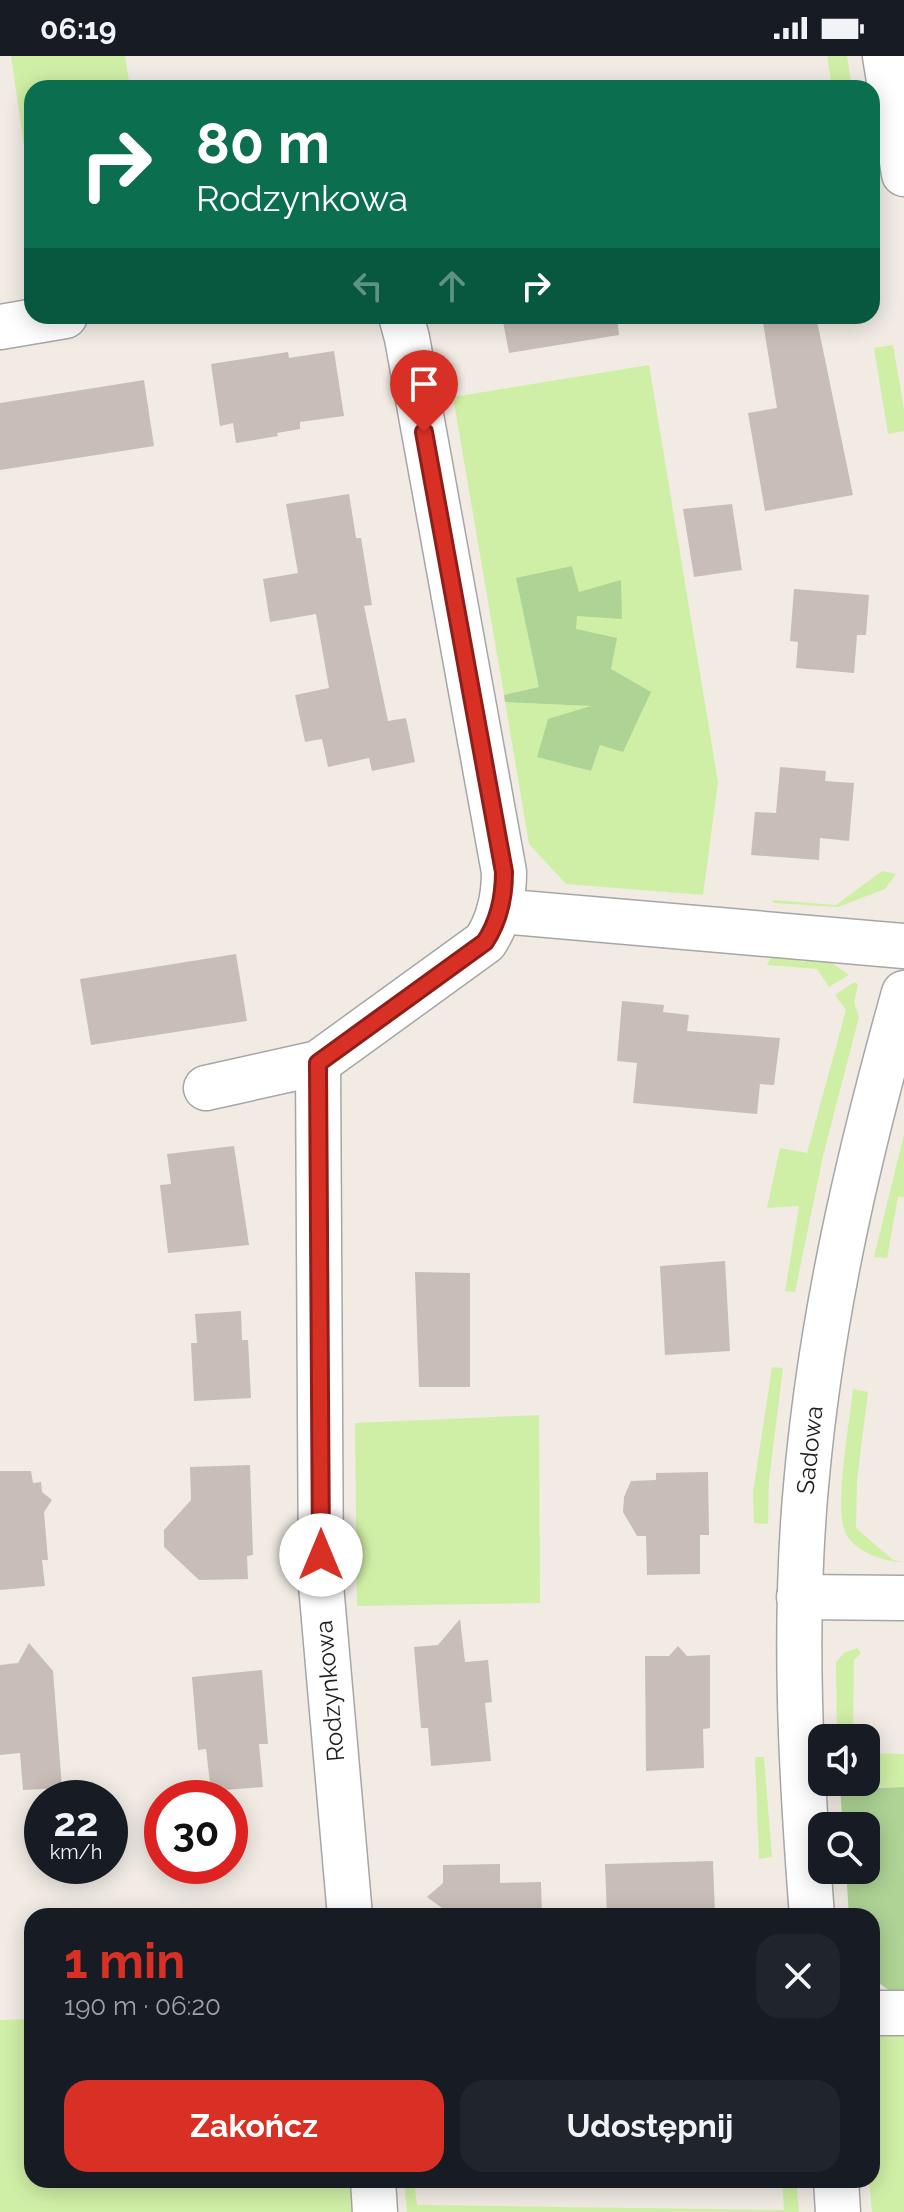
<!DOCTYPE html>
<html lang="pl">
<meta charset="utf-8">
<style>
:root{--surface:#171b24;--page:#20242c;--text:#f1f3f6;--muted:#9ea1a6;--accent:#d93025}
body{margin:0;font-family:Raleway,sans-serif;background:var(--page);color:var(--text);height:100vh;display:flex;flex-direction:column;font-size:30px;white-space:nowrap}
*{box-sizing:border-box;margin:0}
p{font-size:26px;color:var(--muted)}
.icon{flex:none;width:44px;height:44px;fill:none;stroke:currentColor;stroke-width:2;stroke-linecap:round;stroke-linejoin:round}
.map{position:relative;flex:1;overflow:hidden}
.details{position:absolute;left:24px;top:1852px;width:856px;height:280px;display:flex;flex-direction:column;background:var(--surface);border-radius:24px;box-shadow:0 4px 20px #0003}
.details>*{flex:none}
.hud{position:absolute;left:24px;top:24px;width:856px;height:244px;border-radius:24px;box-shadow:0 4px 20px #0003;background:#0b6e4f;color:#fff;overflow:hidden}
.controls{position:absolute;left:808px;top:1668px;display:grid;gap:16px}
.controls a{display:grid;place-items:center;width:72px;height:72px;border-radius:16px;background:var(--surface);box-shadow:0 4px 20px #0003;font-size:40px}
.speed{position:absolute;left:24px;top:1724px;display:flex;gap:16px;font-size:40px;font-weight:700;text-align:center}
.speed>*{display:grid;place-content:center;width:104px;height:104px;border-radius:50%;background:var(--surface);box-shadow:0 4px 20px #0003;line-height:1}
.speed small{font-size:20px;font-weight:400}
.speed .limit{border:12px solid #d22;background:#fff;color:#111}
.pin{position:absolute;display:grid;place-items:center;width:68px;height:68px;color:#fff;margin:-82px -34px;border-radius:50% 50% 50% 0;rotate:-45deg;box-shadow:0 0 8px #0007}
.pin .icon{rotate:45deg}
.me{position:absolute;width:88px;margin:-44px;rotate:0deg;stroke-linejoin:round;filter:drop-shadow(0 0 6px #0008)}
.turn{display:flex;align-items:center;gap:28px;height:168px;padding:0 40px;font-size:36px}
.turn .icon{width:104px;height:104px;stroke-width:2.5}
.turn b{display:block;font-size:56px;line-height:68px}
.lanes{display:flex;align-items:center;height:76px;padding:0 40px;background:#0003;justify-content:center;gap:40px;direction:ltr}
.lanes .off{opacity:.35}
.round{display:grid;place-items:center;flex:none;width:84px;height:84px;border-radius:24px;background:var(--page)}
.summary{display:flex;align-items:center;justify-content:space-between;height:136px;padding:0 40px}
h1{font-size:48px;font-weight:700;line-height:60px;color:var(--accent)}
.cta{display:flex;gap:16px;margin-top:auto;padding:16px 40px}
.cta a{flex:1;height:92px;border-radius:24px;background:var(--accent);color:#fff;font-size:32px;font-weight:700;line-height:92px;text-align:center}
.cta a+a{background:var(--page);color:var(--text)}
.status{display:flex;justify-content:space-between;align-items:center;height:56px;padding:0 40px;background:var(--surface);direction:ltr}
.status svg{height:22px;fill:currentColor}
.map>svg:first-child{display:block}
.grass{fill:#d0efa6}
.forest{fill:#add395}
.building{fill:#c9bdb7}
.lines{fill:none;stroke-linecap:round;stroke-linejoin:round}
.minor-casing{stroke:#a6a6a6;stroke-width:47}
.minor{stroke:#fff;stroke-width:44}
.route-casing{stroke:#8d1f18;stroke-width:20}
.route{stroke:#d93025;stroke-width:14}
.labels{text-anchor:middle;stroke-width:6;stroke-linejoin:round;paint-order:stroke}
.street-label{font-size:24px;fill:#1f1f1f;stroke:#fff}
</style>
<div class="status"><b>06:19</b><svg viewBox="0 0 49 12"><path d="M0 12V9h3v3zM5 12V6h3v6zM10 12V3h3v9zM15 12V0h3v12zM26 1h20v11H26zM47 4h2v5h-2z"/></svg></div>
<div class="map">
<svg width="904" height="2156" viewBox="0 0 904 2156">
<rect width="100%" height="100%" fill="#f1ebe4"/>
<g class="grass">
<path d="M11,0H125L130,32H32V96H25Z"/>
<path d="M827,0H847L852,32H832Z"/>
<path d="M893,289L904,353V375L888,378L874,292Z"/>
<path d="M649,309L718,726L703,839L566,828L529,788L505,646L594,650L538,701L591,715L600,688L623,696L611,613L576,573V560L621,525L579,537L572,510L539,631L504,639L453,341Z"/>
<path d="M882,815L896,818L885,833L838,851L773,847V844L836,849Z"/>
<path d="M772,899L799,901V905L806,906L807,901L829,905L849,919L829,931L817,913L767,909Z"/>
<path d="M854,926L858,928L854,946L859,961L823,1100L795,1236L785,1235L799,1150L767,1152L780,1092L807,1097L846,954L835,939Z"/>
<path d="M904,1078V1141H898L887,1202L874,1201Z"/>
<path d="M772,1311L783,1312L769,1424L768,1468L754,1467L753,1436Z"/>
<path d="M853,1333L868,1336L857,1424L856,1472L893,1504L904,1506C886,1507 853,1495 845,1476C834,1450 850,1365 853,1333Z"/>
<path d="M539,1359L540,1547L357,1550L355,1367Z"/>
<path d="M857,1592L861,1597L854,1604L853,1682H837L836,1606L844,1597Z"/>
<path d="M866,1697L904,1698V1731H852V1726H866Z"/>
<path d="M755,1701H764L772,1801L759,1803Z"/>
<path d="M32,1963V2124H353L356,2156H0V1964Z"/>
<path d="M872,1975H904V2156H872L869,2124H872Z"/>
<path d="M404,2124H414L417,2149L784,2154L782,2124H796L799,2156H407Z"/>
</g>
<g class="forest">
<path d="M572,510L579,536L621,524L622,563L577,560L576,573L617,582L611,613L651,636L623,696L600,689L591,715L537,701L548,663L591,650L505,646L504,639L539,631L516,522Z"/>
<path d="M904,1731V1938H894L872,1922V1860H849L846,1814H866V1770H843L840,1733Z"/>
</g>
<g class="building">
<path d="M502,260H617L619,279L509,297Z"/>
<path d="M762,260H816L853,439L765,455L748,357L777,352Z"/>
<path d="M334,295L344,360L300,366V373L277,377L278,380L236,387L233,367L220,370L211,308L288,296L289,302Z"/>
<path d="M144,324L154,390L0,414V347Z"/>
<path d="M349,438L356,482H361L372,549L364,550L388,665L406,662L415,706L372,715L369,702L328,711L322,683L305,686L295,639L329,632L316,558L270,566L263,523L298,517L286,448Z"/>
<path d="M732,448L742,514L694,521L683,453Z"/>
<path d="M794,533L869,539L866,579H857L854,617L796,612L798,586L790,585Z"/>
<path d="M780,711L826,715L825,725L854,727L849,785L820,782L819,804L751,799L755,756L776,757Z"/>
<path d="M236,898L247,965L91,989L80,923Z"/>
<path d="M622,945L664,949L663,956L689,959L687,975L780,982L774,1029L760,1028L757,1058L633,1047L637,1007L617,1005Z"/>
<path d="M234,1090L249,1189L168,1197L160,1129L171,1128L167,1098Z"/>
<path d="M725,1205L730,1295L665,1299L660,1210Z"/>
<path d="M415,1216L470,1217V1331H419Z"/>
<path d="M241,1255L242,1284H248L251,1342L194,1345L191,1287H197L195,1258Z"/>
<path d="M250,1409L253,1499L247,1500L248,1523L199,1524L164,1491V1474L191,1444L190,1411Z"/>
<path d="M0,1415H31L33,1427L41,1426L42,1436L52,1444L44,1456L48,1504H42L45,1530L0,1534Z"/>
<path d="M708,1416L709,1479H700V1518L647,1519L646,1480H637L623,1456L624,1441L631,1425L656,1424V1417Z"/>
<path d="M460,1563L465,1606L488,1604L492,1646L485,1647L491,1705L431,1710L428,1672H421L414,1591L438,1589Z"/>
<path d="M29,1587L53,1615L62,1732L23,1734L20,1697L0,1699V1609L18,1607Z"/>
<path d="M678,1590L687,1600L710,1599V1672L703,1673L704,1712L646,1715L645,1600H669Z"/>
<path d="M262,1614L268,1688H259L263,1731L211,1735L206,1693L198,1694L192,1621Z"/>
<path d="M713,1805L715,1860H607L605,1808Z"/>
<path d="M500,1808V1827L541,1826L542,1860H453L427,1841L443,1827V1809Z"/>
</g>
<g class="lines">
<defs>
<g id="minor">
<path d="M885,0L904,118"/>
<path d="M0,271L65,260"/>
<path d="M499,855L904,890"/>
<path d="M318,1007L321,1529L350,1860"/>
<path d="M206,1032L318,1007L485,886C499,865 504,841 504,816L407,282L401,260"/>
<path d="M799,1541L904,1542"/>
<path d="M812,1860C801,1717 793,1573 806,1430C821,1259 858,1101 904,937"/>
<path d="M872,1957H904"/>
<path d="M373,2124L375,2156"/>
<path d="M836,2124L838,2156"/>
</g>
</defs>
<use href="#minor" class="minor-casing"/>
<use href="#minor" class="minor"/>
</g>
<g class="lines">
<defs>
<path id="route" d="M321,1499L318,1007L485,886C499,865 504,841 504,816L424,376"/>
</defs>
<use href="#route" class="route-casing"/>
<use href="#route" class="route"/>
</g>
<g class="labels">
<g class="street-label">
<text transform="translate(810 1394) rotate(-84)" y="8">Sadowa</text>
<text transform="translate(330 1635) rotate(-95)" y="8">Rodzynkowa</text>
</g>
</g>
</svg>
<div class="controls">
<a><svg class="icon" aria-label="sound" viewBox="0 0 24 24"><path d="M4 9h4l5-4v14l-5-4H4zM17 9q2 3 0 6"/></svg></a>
<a><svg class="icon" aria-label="search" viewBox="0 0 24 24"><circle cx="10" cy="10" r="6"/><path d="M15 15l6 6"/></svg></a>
</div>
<div class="speed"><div>22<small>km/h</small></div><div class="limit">30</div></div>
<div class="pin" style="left:424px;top:376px;background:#d93025"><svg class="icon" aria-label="arrive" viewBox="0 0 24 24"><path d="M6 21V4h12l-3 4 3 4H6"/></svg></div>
<svg class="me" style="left:321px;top:1499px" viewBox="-20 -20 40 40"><circle r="19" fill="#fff"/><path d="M0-13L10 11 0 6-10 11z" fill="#d93025"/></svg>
<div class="hud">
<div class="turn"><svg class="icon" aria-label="right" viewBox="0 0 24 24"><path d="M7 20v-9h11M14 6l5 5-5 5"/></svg><div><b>80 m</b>Rodzynkowa</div></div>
<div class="lanes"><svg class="icon off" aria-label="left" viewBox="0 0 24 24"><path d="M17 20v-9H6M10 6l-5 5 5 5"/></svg><svg class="icon off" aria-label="ahead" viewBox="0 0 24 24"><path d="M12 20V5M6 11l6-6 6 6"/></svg><svg class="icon" aria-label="right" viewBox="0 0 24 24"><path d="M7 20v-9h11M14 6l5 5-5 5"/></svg></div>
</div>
<section class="details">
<div class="summary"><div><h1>1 min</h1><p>190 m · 06:20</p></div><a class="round"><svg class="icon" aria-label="close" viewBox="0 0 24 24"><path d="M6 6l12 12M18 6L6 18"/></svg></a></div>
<div class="cta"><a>Zakończ</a><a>Udostępnij</a></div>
</section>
</div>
